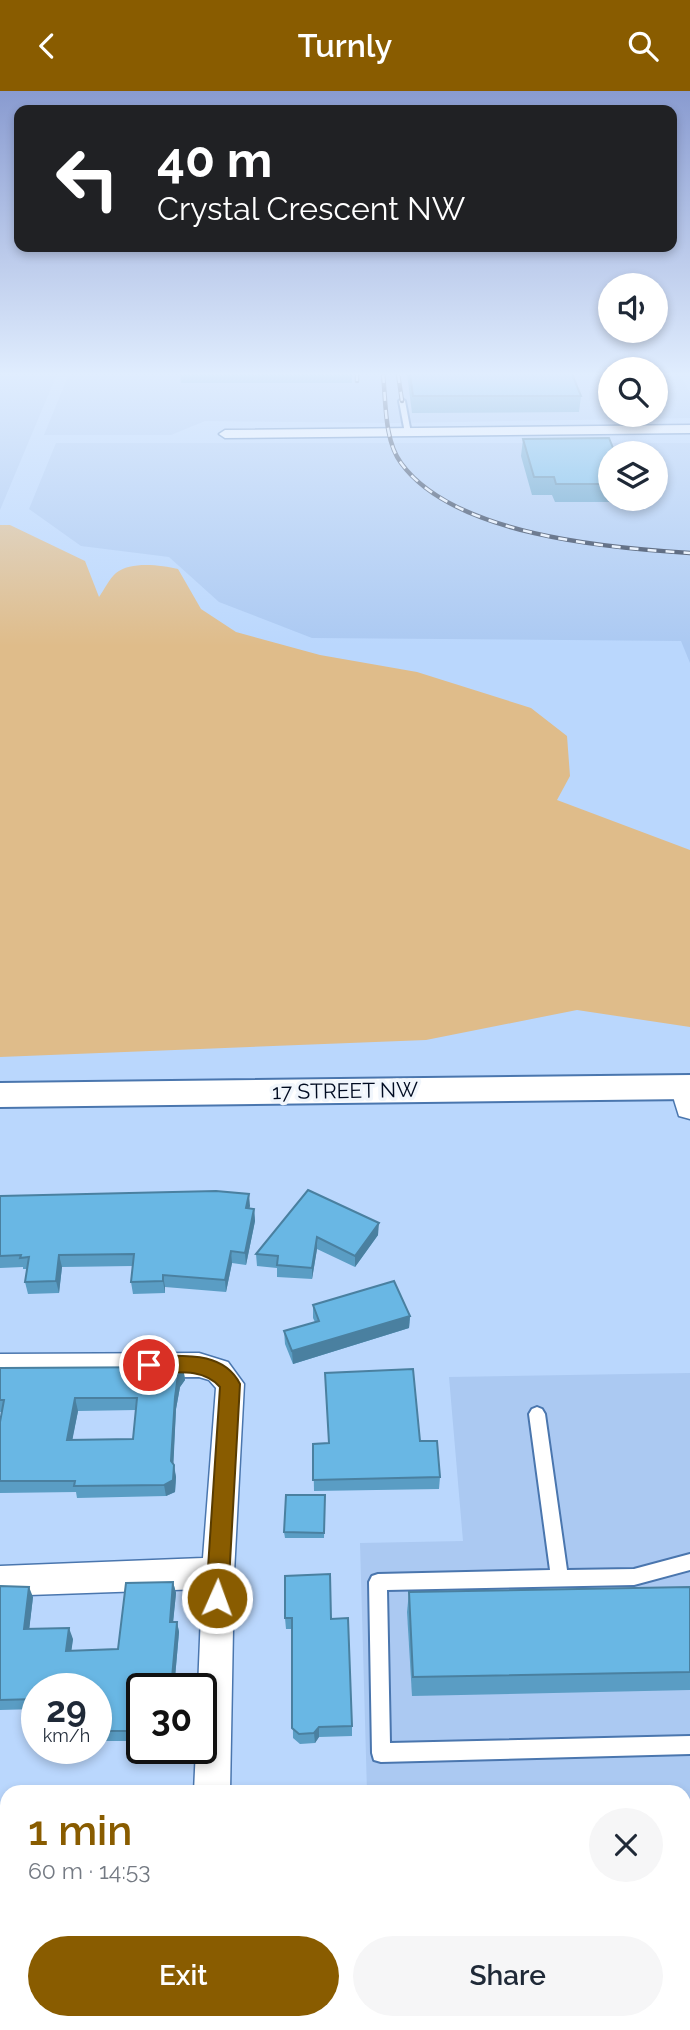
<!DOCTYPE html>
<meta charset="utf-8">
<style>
:root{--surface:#fff;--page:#f6f6f7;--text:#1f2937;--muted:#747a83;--accent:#895c00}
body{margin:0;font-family:Raleway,sans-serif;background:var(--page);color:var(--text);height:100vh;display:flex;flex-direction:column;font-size:26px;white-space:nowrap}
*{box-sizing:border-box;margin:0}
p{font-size:23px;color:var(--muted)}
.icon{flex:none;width:38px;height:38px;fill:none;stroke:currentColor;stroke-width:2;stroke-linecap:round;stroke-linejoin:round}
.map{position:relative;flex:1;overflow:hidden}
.details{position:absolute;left:0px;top:1694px;width:691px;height:245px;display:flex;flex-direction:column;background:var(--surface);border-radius:21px 21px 0 0;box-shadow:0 4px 10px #0003}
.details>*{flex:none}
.guide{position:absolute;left:14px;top:14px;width:663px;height:147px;border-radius:14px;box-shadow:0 4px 10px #0003;background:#202124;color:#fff;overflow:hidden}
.buttons{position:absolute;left:598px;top:182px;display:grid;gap:14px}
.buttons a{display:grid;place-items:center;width:70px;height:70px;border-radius:50%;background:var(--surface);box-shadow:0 4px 10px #0003;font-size:35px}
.speed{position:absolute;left:21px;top:1582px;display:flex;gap:14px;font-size:35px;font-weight:700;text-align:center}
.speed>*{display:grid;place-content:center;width:91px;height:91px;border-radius:50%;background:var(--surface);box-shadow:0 4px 10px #0003;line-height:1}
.speed small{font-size:18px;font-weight:400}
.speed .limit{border:4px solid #111;border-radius:10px;background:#fff;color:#111}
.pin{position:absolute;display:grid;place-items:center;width:60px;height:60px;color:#fff;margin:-30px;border:4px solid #fff;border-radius:50%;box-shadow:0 2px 7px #0007}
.me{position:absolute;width:77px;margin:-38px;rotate:2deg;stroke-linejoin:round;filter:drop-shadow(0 0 5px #0008)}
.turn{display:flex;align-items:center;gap:24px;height:147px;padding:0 28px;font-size:32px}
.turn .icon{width:91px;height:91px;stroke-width:2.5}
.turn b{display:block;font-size:49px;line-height:60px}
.round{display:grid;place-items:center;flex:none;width:74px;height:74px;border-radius:37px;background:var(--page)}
.head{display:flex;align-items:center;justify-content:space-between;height:119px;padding:0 28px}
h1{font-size:42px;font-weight:600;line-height:52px;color:var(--accent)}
.primary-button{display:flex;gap:14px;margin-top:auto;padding:14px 28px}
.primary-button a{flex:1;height:80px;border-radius:42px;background:var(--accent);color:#fff;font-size:28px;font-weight:600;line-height:80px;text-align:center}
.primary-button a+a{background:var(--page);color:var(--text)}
header{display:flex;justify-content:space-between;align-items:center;height:91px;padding:0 28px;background:var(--accent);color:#fff;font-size:32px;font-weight:600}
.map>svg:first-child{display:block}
.built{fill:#abc9f2;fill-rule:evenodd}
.green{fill:#dfbc8a}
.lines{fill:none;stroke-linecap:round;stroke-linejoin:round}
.service-casing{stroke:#4a76ae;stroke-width:4}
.minor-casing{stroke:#4a76ae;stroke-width:3}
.tertiary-casing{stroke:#4a76ae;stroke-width:3}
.secondary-casing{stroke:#4a76ae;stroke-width:4}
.service{fill:#fff;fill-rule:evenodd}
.minor{fill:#fff;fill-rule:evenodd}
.tertiary{fill:#fff;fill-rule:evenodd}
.secondary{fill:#fff;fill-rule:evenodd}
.rail-casing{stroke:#1e2c44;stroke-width:4.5}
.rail{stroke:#f1f6fc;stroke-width:2.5;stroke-dasharray:9;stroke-linecap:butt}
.wall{fill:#5a9dc4;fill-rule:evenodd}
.shaded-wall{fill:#4a80a0}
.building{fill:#69b7e4;stroke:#4a80a0;stroke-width:2;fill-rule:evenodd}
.route{fill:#895c00;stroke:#593c00;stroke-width:2}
.labels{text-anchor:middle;stroke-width:7;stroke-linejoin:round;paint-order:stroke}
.street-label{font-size:21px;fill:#000b21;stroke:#f1f6fc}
</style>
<header><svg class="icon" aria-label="back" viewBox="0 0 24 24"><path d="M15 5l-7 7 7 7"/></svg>Turnly<svg class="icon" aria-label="search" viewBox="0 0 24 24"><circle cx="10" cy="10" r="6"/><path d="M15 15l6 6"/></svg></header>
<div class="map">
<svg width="690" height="1939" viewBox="0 0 690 1939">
<rect width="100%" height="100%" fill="#bad7fd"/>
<g class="built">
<path d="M0,283H57L0,419Z"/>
<path d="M69,283H611V324H656V283H679L690,301V327L397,332L205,330L171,344H44Z"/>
<path d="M56,352H690V572L681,550L312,547L219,511L169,466L81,455L29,418ZM611,362H656V408H611Z"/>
<path d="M690,1282V1738H684V1701H367L360,1452L463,1450L449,1286Z"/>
</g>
<path class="green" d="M0,434H10L85,470L99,506C104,499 109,488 116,482C131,470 160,474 178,478L201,518L236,541L320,564L417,581L531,617L567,645L570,685L557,709L690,759V936L577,919L426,949L0,966Z"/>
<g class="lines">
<defs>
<g id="service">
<path d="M402,308L405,310L411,342L408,344L405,342L399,310Z"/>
<path d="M537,1316L542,1318L545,1323L567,1479L634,1478L690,1463V1479L634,1494L387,1499L390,1652L690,1645V1663L381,1671L374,1669L372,1662L369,1491L372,1485L378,1483L550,1479L529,1323L532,1318Z"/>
</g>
<g id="minor">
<path d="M690,334V342L225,347L219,343L225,339Z"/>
<path d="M199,1262L228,1271L244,1293L234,1482L230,1701H194L196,1657H201V1598H198L202,1498L0,1505V1475L203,1467L216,1297L209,1289L199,1286L0,1287V1263Z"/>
<rect x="177" y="1932" width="40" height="7"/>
</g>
<path id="tertiary" d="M685,985L690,987V1028L679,1025L670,996L674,988Z"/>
<path id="secondary" d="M690,984V1008L0,1016V992Z"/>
</defs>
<use href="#service" class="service-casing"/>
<use href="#minor" class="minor-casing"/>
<use href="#tertiary" class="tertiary-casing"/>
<use href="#secondary" class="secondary-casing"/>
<use href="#service" class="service"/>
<use href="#minor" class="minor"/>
<use href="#tertiary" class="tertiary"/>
<use href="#secondary" class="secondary"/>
<defs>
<g id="rail">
<path d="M357,283V290"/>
<path d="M383,283C386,310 384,349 401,372C453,444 608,457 690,462"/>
<path d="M398,283L402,310"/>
</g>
</defs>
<use href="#rail" class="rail-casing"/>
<use href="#rail" class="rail"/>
</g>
<g class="wall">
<path d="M180,283H352V292H181Z"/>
<path d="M407,283H572L581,305L579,321L412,322Z"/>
<path d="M523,348L611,362V408H625V411H555L552,404H532L521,365Z"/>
<path d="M308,1099L378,1144L355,1176L317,1158L312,1188L277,1186V1177L257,1175L256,1163Z"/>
<path d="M249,1103V1117L254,1118L255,1130L246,1174L232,1172L226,1201L165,1196V1202L133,1203L131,1191L133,1175L62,1176L59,1202L28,1203L25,1191L27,1178H23V1176L0,1177V1105Z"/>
<path d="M313,1214L410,1225L409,1237L293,1273L285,1253L284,1240L315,1231L313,1227Z"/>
<path d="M183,1276L185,1289L180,1296L176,1318L173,1373L176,1386L175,1401L166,1405L77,1407L76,1401L0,1402V1331L2,1321H0V1277ZM136,1319L133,1348L72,1349L78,1320Z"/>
<path d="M420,1350L440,1386L439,1398L314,1400L313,1353Z"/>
<path d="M325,1404L324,1447H285L284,1441Z"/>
<path d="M173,1491L176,1502L173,1531H177L179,1541L174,1598H142V1650H96V1598H37V1618L0,1619V1495L33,1506L29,1538L73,1548L71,1560L118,1558Z"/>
<path d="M690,1496V1599L412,1605L407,1521L409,1501Z"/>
<path d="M285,1527L331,1528L352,1635V1645L319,1646L315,1652L300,1653L293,1647L292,1538H286Z"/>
<rect x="684" y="1714" width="6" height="65"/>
<path d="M0,1741L7,1932H10V1938L0,1939Z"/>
<path d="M684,1802L690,1804V1870L684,1868Z"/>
<path d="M556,1932H672L684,1939H568Z"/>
</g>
<g class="shaded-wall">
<path d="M249,1103L250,1115L247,1129L246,1117Z"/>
<path d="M254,1118L255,1130L246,1174L245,1162Z"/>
<path d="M379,1132L378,1144L355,1176V1165Z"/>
<path d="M317,1146V1158L312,1188V1177Z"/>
<path d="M231,1160L232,1172L226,1201L225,1189Z"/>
<path d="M59,1164L62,1176L59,1202L56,1190Z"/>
<path d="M163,1184L165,1196V1202L163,1190Z"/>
<path d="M410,1225L409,1237L293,1273L292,1260Z"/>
<path d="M183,1276L185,1289L180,1296L176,1318L173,1382L171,1370L175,1306L178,1284Z"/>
<path d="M75,1307L78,1320L70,1361L67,1349Z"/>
<path d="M174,1374L176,1386L175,1401L166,1405L164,1394Z"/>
<path d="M173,1491L176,1502L172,1542L170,1531Z"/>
<path d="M29,1496L33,1506L28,1549L24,1538Z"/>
<path d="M177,1531L179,1541L174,1598H171Z"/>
<path d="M69,1537L73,1548L70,1570L66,1560Z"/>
<path d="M319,1636V1646L315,1652L314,1642Z"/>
<path d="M7,1913V1932H10V1938L4,1931Z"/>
</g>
<g class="building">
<path d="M410,283H572L581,305H413Z"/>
<path d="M609,347L615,362H611V393H556L554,386H534L523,348Z"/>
<path d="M308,1099L379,1132L355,1165L317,1146L312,1177L277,1174L278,1165L256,1163Z"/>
<path d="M216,1100L249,1103L246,1117L254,1118L245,1162L231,1160L225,1189L163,1184V1190L131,1191L134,1163L59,1164L56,1190L25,1191L29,1166L20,1167L21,1164L0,1165V1105Z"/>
<path d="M394,1190L410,1225L292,1260L284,1240L319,1230L313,1214Z"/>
<path d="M183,1276L178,1284L175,1306L171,1370L174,1374L173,1389L164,1394L74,1395L75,1390H0V1331L4,1309H0V1277ZM75,1307H137L133,1348L67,1349Z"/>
<path d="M413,1278L420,1350H437L440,1386L313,1389V1353L329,1352L325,1282Z"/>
<path d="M286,1404H325L324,1442L284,1441Z"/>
<path d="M330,1483L331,1528L348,1527L352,1635L319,1636L314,1642L299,1643L292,1637V1527H285V1485Z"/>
<path d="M173,1491L170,1531H177L171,1598H142V1640H96V1598H37V1608L0,1609V1495L29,1496L24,1538L69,1537L66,1560L118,1558L126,1492Z"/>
<path d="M690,1496V1581L413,1586L409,1501Z"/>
<rect x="684" y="1714" width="6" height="56"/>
<path d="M0,1741H7V1913L4,1931L0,1932Z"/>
<path d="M684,1802L690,1804V1860L684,1858Z"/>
<path d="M570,1932H672L684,1939H582Z"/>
</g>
<linearGradient id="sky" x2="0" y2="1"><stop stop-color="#899bd0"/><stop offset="0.51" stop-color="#e0edfe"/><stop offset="1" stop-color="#e0edfe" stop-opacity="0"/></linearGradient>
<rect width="690" height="555" fill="url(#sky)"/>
<path class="route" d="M149,1265C181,1265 223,1259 240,1293L228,1507L225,1515L217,1518L209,1515L206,1507L220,1296C202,1276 174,1282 149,1282L142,1280L139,1274L142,1268Z"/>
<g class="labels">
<g class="street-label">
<text transform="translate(345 1000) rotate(-1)" y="7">17 STREET NW</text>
</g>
</g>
</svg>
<div class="buttons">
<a><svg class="icon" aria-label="sound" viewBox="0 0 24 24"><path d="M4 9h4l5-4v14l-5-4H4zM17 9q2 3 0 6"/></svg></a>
<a><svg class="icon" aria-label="search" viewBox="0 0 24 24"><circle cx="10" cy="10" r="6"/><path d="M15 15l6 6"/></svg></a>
<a><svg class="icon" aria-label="layers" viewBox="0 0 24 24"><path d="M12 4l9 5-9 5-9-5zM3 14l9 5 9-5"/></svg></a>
</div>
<div class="speed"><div>29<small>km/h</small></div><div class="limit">30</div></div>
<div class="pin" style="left:149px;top:1274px;background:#d93025"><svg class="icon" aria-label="arrive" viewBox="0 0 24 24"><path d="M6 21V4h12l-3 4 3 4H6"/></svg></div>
<svg class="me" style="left:217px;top:1507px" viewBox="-20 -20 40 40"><circle r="17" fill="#895c00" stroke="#fff" stroke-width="3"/><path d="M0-11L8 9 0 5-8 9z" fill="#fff"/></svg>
<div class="guide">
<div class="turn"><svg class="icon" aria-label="left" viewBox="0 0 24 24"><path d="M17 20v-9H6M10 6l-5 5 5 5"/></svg><div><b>40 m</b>Crystal Crescent NW</div></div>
</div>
<section class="details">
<div class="head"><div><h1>1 min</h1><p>60 m · 14:53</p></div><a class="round"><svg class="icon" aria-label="close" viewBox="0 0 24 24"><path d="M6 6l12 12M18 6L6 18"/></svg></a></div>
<div class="primary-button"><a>Exit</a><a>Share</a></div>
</section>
</div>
